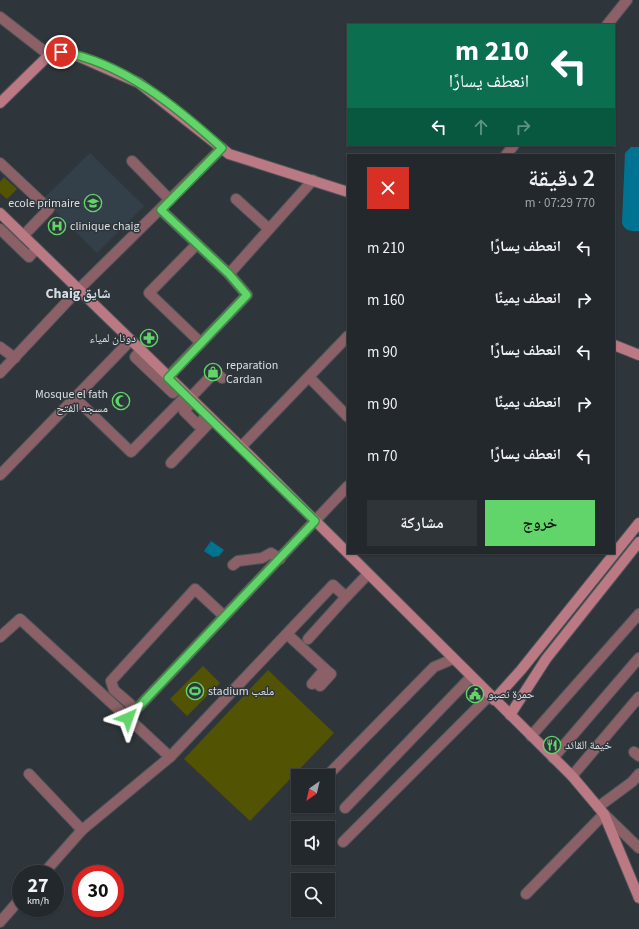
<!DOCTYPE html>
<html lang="ar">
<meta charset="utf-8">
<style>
:root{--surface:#23282c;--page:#2f3438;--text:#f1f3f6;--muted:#a3a6a9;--line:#404448;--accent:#61d46a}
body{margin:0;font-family:"Source Sans 3","Noto Naskh Arabic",sans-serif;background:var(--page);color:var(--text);direction:rtl;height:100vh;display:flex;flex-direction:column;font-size:15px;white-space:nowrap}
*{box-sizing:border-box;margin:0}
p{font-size:13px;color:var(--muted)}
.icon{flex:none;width:22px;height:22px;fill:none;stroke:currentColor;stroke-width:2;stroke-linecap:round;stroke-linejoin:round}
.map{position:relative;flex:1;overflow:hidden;direction:ltr}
.sheet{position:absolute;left:347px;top:154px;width:268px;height:400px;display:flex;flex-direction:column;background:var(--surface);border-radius:0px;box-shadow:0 1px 3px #0004,0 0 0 1px var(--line);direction:rtl}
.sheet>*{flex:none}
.banner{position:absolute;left:347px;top:24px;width:268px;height:122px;border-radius:0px;box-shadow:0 1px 3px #0004,0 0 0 1px var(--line);direction:rtl;background:#0b6e4f;color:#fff;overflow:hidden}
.needle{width:26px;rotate:214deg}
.tools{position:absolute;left:291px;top:769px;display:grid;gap:8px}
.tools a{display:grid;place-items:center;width:44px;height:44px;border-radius:0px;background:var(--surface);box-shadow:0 1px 3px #0004,0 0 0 1px var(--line);font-size:20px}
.speed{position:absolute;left:12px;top:865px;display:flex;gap:8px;font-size:20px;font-weight:700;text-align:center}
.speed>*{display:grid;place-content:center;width:52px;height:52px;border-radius:50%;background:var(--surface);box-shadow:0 1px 3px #0004,0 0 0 1px var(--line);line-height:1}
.speed small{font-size:10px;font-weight:400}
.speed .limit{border:6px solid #d22;background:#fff;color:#111}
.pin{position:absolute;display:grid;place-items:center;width:34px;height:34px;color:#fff;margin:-17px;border:2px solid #fff;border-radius:50%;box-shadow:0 1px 4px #0007}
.me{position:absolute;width:44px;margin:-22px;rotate:43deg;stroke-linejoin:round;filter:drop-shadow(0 0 3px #0008)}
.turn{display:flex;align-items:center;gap:14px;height:84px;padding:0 20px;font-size:18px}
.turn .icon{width:52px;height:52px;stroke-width:2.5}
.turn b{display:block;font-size:28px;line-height:34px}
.lanes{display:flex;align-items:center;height:38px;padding:0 20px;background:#0003;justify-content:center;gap:20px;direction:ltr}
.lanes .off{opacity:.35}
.round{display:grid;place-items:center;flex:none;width:42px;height:42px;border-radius:0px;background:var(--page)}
.summary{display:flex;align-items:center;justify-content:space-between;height:68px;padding:0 20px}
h1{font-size:24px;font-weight:600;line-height:30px}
.button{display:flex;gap:8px;margin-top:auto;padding:8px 20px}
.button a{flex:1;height:46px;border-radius:0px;background:var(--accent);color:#111;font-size:16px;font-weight:600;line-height:46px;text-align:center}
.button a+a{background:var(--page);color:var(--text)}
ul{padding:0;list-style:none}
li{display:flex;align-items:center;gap:12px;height:52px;padding:0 20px}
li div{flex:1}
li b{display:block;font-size:15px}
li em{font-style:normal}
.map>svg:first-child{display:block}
.built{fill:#334049}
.green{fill:#525404}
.water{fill:#007392}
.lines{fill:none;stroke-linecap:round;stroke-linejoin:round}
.street-casing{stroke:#4e5459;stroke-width:12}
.secondary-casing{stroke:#4e5459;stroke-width:12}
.street{stroke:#8b6167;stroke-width:10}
.secondary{stroke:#ba7983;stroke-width:10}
.route-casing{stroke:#3f8a45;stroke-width:10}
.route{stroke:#61d46a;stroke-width:7}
.labels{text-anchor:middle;stroke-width:3;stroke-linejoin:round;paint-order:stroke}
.poi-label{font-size:12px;fill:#dadfe2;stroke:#2f363b;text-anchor:start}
.quarter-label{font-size:14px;font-weight:bold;fill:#d5dee5;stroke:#2f363b}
</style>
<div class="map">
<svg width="639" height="929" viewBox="0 0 639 929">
<rect width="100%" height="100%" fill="#2f363b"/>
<path class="built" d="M90,153L144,206L97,253L43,199Z"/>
<g class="green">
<path d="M4,177L17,189L7,199L0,193V182Z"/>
<path d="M203,666L220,683L187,716L170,699Z"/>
<path d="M268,670L334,733L250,821L184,759Z"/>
</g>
<g class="water">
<path d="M631,147H639V231C632,231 625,232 622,223L625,153Z"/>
<path d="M211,541L224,550L219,556L213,557L204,551Z"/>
</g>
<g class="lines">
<defs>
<g id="street">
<path d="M0,17L49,55"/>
<path d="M607,25L627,0"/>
<path d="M506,155L514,145"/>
<path d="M132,161L170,200"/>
<path d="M0,163L49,209L23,236"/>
<path d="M236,199L269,229"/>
<path d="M161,210L229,274L247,295L168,377"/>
<path d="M0,229L29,257L36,249"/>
<path d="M197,244L149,293L201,343"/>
<path d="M229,274L313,180"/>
<path d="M0,347L15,358"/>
<path d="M141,350L135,357L173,393L179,387"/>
<path d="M0,373L78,290L222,148"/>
<path d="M310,378L348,417"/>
<path d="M74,397L131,452L187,395"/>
<path d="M190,398L215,372L222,378"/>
<path d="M193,401L184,411L198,425L206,416"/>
<path d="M241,447L348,336"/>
<path d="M171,463L212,420"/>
<path d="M0,475L131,340"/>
<path d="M233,565L238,561L262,558L271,553L280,559"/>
<path d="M287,634L325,669L312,684"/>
<path d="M0,637L20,619L128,718"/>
<path d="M308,639L346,597"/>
<path d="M315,681L320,686L331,674L325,669"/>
<path d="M136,709L114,690L111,681L195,589L224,616"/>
<path d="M531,736L639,614"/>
<path d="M634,752L639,756"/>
<path d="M170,757L333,585L346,597L368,574"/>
<path d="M553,758L639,658"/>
<path d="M29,774L82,830"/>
<path d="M327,776L434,667L453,659"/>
<path d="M572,776L639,697"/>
<path d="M598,807L632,782L639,774"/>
<path d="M345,808L471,677"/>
<path d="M343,842L490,695"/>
<path d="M43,874L82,830L170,757L128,718L348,486"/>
<path d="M526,894L604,814L639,848"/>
<path d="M0,922L21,898"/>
</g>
<g id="secondary">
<path d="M0,103L49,55L61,52L73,54L139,83L229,154L348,192"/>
<path d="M0,213L241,447L572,776L604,814L639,898"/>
<path d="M614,345L639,355"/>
<path d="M494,700L521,670L639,523"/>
<path d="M510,715L546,659L639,542"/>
</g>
</defs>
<use href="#street" class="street-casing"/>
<use href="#secondary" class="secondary-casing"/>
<use href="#street" class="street"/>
<use href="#secondary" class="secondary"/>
</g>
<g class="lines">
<defs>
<path id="route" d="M61,52C121,61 178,108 222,148L161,210L229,274L247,295L168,378L315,521L128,718"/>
</defs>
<use href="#route" class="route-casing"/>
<use href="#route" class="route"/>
</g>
<defs>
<symbol id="school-ring" viewBox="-11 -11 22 22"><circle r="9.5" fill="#2f363b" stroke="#61d46a" stroke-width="1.5"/><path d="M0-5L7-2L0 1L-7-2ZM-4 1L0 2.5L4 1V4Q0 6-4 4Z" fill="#61d46a"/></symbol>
<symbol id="hospital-ring" viewBox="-11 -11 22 22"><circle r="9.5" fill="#2f363b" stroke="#61d46a" stroke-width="1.5"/><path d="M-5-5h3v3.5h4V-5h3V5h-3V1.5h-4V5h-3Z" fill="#61d46a"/></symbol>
<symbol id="pharmacy-ring" viewBox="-11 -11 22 22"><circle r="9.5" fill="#2f363b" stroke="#61d46a" stroke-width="1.5"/><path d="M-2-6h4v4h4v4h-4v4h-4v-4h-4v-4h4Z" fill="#61d46a"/></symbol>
<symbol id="shop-ring" viewBox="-11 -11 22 22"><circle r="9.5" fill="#2f363b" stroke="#61d46a" stroke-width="1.5"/><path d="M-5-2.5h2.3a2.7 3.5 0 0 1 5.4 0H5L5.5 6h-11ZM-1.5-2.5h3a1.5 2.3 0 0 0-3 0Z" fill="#61d46a"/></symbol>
<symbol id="mosque-ring" viewBox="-11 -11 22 22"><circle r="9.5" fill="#2f363b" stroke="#61d46a" stroke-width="1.5"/><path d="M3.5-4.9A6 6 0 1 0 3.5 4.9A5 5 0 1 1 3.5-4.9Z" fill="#61d46a"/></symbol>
<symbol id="stadium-ring" viewBox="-11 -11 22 22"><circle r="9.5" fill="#2f363b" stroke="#61d46a" stroke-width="1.5"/><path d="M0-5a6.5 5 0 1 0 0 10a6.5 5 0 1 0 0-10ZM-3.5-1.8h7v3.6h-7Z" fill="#61d46a"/></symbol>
<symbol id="civic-ring" viewBox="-11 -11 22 22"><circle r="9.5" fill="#2f363b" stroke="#61d46a" stroke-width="1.5"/><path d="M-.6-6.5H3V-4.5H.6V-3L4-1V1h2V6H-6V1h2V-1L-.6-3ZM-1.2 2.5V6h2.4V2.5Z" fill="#61d46a"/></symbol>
<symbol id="restaurant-ring" viewBox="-11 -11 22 22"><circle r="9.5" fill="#2f363b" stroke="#61d46a" stroke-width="1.5"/><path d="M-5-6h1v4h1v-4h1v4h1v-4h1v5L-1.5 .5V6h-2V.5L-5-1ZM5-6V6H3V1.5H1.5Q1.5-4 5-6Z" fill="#61d46a"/></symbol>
</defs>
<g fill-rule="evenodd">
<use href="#school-ring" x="83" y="193" width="20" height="20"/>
<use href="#hospital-ring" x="47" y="216" width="20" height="20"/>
<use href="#pharmacy-ring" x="139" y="328" width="20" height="20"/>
<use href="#shop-ring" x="203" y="362" width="20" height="20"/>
<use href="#mosque-ring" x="111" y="391" width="20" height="20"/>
<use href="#stadium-ring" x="185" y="681" width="20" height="20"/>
<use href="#civic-ring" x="465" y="684" width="20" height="20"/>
<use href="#restaurant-ring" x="542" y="735" width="20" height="20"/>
</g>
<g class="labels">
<g class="poi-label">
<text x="80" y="207" text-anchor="end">ecole primaire</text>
<text x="70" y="230">clinique chaig</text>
<text x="136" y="342" text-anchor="end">دونان لمياء</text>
<text x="226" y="369">reparation<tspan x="226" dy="14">Cardan</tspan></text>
<text x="108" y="398" text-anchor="end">Mosque el fath<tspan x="108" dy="14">مسجد الفتح</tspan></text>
<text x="208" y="695">stadium ملعب</text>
<text x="488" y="698">حمرة نصبو</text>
<text x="565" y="749">خيمة القائد</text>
</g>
<g class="quarter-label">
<text x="78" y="298">Chaig شايق</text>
</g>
</g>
</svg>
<div class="tools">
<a><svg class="needle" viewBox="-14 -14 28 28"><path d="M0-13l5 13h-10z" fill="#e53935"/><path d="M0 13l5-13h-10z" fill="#a3a6a9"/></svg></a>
<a><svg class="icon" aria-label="sound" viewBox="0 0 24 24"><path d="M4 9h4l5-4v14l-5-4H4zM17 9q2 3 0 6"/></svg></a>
<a><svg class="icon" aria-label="search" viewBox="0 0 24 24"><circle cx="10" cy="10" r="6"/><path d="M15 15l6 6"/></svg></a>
</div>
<div class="speed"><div>27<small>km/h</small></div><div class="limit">30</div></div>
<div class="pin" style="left:61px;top:52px;background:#d93025"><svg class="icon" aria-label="arrive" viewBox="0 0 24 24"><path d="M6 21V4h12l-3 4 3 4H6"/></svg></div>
<svg class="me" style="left:128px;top:718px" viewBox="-20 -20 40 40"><path d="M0-17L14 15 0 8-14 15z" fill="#61d46a" stroke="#fff" stroke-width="4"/></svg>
<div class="banner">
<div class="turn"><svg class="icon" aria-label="left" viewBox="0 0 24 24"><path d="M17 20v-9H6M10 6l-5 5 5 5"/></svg><div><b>210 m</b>انعطف يسارًا</div></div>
<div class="lanes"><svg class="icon" aria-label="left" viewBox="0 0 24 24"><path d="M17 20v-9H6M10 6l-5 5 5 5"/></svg><svg class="icon off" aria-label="ahead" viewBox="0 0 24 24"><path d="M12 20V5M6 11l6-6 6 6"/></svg><svg class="icon off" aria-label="right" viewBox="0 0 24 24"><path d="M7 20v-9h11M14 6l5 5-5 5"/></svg></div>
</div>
<section class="sheet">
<div class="summary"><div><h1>2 دقيقة</h1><p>770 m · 07:29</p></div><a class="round" style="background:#d93025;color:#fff"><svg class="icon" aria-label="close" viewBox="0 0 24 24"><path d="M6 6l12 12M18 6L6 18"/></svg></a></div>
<ul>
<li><svg class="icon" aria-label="left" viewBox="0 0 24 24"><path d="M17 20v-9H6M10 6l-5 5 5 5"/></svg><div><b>انعطف يسارًا</b></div><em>210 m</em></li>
<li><svg class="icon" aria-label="right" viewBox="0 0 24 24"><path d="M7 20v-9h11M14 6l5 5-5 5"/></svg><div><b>انعطف يمينًا</b></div><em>160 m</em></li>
<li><svg class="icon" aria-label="left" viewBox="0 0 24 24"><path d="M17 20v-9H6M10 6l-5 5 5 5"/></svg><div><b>انعطف يسارًا</b></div><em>90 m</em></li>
<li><svg class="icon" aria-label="right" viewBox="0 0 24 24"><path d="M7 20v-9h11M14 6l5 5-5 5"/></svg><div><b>انعطف يمينًا</b></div><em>90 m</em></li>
<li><svg class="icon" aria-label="left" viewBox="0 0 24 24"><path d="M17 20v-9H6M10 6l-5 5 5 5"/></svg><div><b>انعطف يسارًا</b></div><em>70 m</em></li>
</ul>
<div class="button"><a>خروج</a><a>مشاركة</a></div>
</section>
</div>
